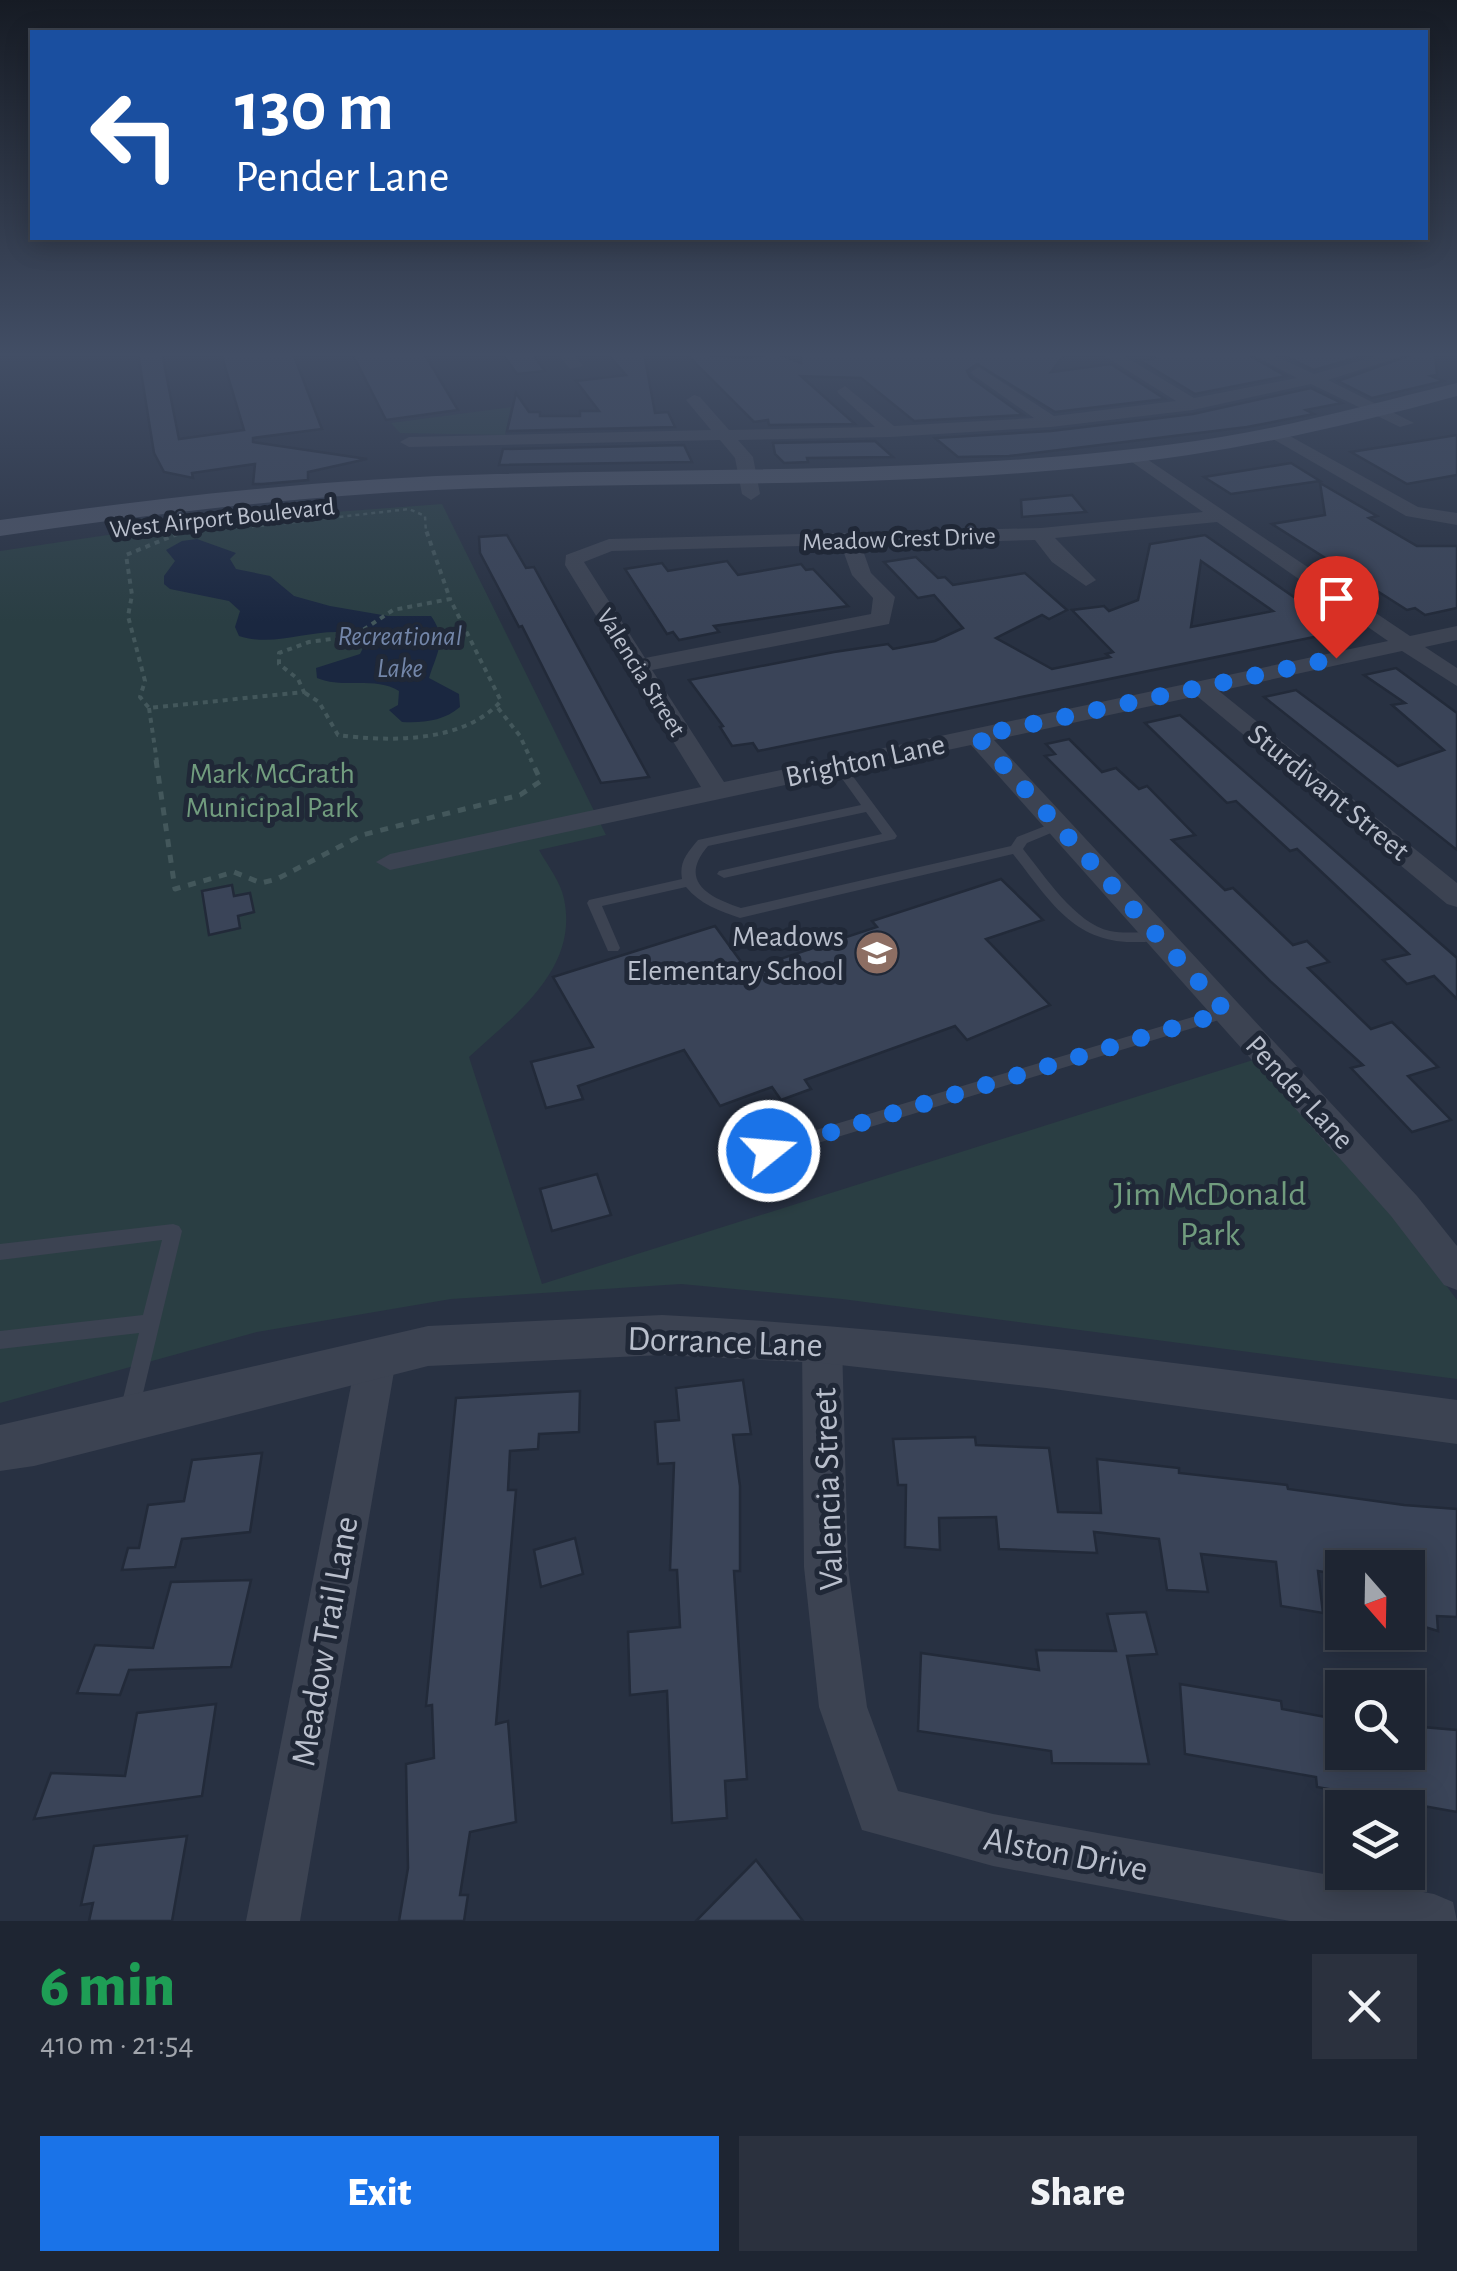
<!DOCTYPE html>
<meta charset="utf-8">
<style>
:root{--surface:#1e2532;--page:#2b313e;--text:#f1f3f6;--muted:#a1a5ac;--line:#3c424d;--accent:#1a73e8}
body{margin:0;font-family:"Alegreya Sans",sans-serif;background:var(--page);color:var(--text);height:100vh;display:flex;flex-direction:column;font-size:38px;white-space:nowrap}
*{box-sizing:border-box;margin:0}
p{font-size:32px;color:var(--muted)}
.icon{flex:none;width:55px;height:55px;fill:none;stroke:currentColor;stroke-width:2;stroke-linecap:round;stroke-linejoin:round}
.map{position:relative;height:1921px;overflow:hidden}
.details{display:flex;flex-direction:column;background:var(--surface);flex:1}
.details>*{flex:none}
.top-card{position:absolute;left:30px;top:30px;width:1398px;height:210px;border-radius:0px;box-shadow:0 5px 25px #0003,0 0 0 2px var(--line);background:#1a4fa0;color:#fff;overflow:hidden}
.needle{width:65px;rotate:160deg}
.tools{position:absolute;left:1325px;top:1550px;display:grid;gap:20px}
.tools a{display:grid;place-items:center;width:100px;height:100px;border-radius:0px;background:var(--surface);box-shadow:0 5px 25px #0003,0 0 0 2px var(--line);font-size:50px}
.pin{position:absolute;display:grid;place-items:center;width:85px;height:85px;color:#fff;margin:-102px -42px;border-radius:50% 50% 50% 0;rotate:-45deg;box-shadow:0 0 10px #0007}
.pin .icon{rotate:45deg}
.me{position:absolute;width:110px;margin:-55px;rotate:73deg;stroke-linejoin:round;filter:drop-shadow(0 0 8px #0008)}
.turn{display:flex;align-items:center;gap:35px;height:210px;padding:0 40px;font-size:45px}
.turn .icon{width:130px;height:130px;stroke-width:2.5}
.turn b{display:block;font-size:70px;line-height:85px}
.round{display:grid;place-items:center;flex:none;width:105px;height:105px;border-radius:0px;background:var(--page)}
.headline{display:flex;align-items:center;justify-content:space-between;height:170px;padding:0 40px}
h1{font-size:60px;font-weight:800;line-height:75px;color:#1e9e55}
.cta{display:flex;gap:20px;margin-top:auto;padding:20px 40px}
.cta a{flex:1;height:115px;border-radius:0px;background:var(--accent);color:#fff;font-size:40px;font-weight:800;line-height:115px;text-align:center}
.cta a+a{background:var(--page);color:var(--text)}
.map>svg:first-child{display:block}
.green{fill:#2a3e43}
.water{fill:#1a2740}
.building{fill:#3a4458;stroke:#222a39;stroke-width:2.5;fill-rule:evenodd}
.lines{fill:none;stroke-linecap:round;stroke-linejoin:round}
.path-far2{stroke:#43575b;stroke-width:2.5;stroke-dasharray:4 4;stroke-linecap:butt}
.path-far1{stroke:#43575b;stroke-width:4;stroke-dasharray:5 5;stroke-linecap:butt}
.path{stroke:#43575b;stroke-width:5;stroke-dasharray:8 8;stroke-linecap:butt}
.service{fill:#3c4352;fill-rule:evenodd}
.minor{fill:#3c4352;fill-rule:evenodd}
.tertiary{fill:#3c4352;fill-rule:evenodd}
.secondary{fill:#4a5264;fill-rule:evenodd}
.route{stroke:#1a73e8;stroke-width:18;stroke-dasharray:0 32.4}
.labels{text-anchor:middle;stroke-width:10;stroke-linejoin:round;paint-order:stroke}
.far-street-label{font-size:25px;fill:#b9bfcc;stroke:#202837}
.far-water-label{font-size:28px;font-style:italic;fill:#7386a9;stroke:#202837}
.street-label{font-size:30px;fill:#b9bfcc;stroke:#202837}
.park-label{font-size:30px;fill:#719c7e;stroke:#202837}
.poi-label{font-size:30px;fill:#b9bfcc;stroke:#202837;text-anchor:end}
.near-park-label{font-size:35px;fill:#719c7e;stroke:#202837}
.near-street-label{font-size:35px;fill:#b9bfcc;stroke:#202837}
</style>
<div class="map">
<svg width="1457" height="1921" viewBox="0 0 1457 1921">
<rect width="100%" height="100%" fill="#283142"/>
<g class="green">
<path d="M511,407L505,435L400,433L391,423Z"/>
<path d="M442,504L606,835L539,850C547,865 561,882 564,899C579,969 515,1015 469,1057L542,1284L1253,1060L1392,1213L1457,1300V1379L842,1299L681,1284L451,1299L257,1332L0,1403V551L188,523Z"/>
</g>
<path class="water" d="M197,539L236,553L230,559L236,569L270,576L294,596L330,606L388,616H431C448,640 436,654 429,678L459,694L460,707C444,721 423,723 402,722L389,710L398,705L399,691C375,676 343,689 317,678L316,668L360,654L364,646L359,635C318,624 280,649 239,636L235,627L240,611L229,601L170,589L164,584V576L175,561L166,550L182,541Z"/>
<g class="building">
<path d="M138,353H162L179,439L244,430L221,353H293L322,429L253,438V442L367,459L308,472V480L263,484H253L255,464L192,473L193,478L164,472L154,453Z"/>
<path d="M352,353H424L458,410L386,420Z"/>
<path d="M502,353H532L545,371L517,374Z"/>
<path d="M607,353H644L655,413L668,412L675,427L507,431L516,393L529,412H540V416H580V411H599L576,381L626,375Z"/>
<path d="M685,353L746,358L776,353L801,363V353H1066L1051,372L1111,364L1165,399L1055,412L977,364L967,371L970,377L1023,415L914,421L861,378L801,376L855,424L769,425L768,420L754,422Z"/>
<path d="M1148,353H1245L1286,376L1195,394L1139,360L1156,358Z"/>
<path d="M1279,353H1372L1314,370Z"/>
<path d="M1416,353H1435L1437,375L1431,376L1444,381L1372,398L1338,381Z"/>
<path d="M1311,388L1342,403L1306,410L1314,414L1247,427L1009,456L958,457L935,438L1051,431L1193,414Z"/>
<path d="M1457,435V475L1407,484L1351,452Z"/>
<path d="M875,441L893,457L807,458L808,462L784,463L775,454L773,443Z"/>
<path d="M684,445L692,462L499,465L503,449Z"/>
<path d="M1291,463L1320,481L1231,494L1204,477Z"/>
<path d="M1320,483L1377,516L1369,518L1417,546H1457V608L1425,615L1415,608L1407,610L1272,524L1325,515Z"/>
<path d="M1072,495L1086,512L1022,517L1021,500Z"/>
<path d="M507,535L526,568L534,567L649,777L601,783L522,626L519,627L480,553L479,537Z"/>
<path d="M1205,535L1301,602L1313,600L1353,629L758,751L753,743L732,746L720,727L723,726L689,680L834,652L888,644L893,649L935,641L963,628L934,595L918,598L884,562L916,557L938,578L945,577L953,585L1025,573L1067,610L1049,619L1042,615L996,638L1052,669L1110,657L1106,654L1113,652L1072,610L1104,606L1109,611L1138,600L1150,544ZM1201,561L1273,611L1191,627Z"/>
<path d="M727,561L738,575L801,564L806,570L813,569L848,606L714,626L719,632L679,640L673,632L667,634L625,569L662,563L668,571Z"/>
<path d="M1396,668L1457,713V850L1264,697L1296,690L1398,766L1444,750L1392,705L1405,703L1364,675Z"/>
<path d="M1180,715L1457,958V999L1434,976L1407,984L1383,960L1409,954L1297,849L1290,851L1236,801L1227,803L1145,723Z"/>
<path d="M1069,739L1102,772L1116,768L1139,789L1147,786L1195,835L1172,840L1225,890L1233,888L1293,945L1307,941L1329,962L1308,968L1371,1029L1392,1022L1438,1067L1408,1076L1451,1120L1412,1132L1351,1068L1363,1065L1269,980L1045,756L1055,754L1046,744Z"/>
<path d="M1001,879L1043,920L986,939L1050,1005L967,1040L955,1026L805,1080L811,1089L781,1100L772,1087L720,1106L684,1050L578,1086L583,1099L546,1108L531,1062L593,1047L553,977L715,926L747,970L877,927L872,921Z"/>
<path d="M232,885L234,896L250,893L254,912L238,916L240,928L209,935L202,891Z"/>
<path d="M597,1174L611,1215L552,1231L540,1189Z"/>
<path d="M743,1380L751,1434L733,1435L740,1486V1571H734L747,1779L725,1781L727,1818L672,1823L667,1691L630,1695L628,1632L680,1627L677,1570H670L674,1463L658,1464L655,1422L679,1420L676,1388Z"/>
<path d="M580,1391L579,1432L539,1434L538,1449L510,1451L508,1490H516L496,1724L508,1721L516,1822L470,1832L460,1895H468L464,1921H399L408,1868L406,1764L434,1758L432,1705L426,1706L456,1398Z"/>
<path d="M975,1437L976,1445L1049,1448L1058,1512L1101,1513L1097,1459L1179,1468V1473L1287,1485L1288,1489L1404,1505L1457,1509V1617L1437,1616L1438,1631L1408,1622V1568H1342V1575L1318,1571L1323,1613L1281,1606L1276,1562L1201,1554L1208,1592L1167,1590L1159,1539L1094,1532L1097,1553L999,1549L996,1517L939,1518L940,1550L905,1547L906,1485H898L893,1439Z"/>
<path d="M262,1453L250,1532L182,1539L175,1567L122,1570L128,1548H139L148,1505L184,1501L192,1460Z"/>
<path d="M575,1538L583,1574L541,1587L534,1550Z"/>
<path d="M251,1580L231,1667L129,1670L120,1695L77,1693L95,1645L153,1648L171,1582Z"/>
<path d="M1146,1612L1157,1654L1127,1656L1149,1764L1052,1763L1051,1751L918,1731L921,1653L1039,1670L1036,1650L1116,1651L1107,1614Z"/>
<path d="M1180,1684L1281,1701L1282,1709L1342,1720V1752H1408V1731L1423,1733L1422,1727L1457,1730V1812L1317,1787L1316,1777L1185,1754Z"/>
<path d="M216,1704L202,1796L34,1819L51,1773L125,1776L137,1713Z"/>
<path d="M187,1836L172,1921H89L93,1903L81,1905L94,1846Z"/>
<path d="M756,1860L803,1921H696Z"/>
</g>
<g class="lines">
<path class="path-far2" d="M181,533L193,528L251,527L409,509L425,516L426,533"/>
<g class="path-far1">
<path d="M187,530L126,555L132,595L128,616L145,681L140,697L149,708L304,692L298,679L279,664V653L309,642L354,636L393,610L450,599L426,530"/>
<path d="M305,693L319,702L338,735C389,742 464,743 501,701L450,599"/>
<path d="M149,708L157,762"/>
<path d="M498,708L520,736L532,762"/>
</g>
<path class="path" d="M156,760L175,889L234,872L261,883L277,879L362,835L520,795L541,781L531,760"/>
<g class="service">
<path d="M839,762L843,763L895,833L897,836L895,839L724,878L717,874L719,871L882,834L866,812L708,846C678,881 708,897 741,908L1011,846L1017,837L1058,821L1065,825L1063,828L1027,843L1023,849C1044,875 1076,924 1110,931C1125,934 1142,932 1158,931L1165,936C1157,942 1147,942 1136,942C1073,944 1048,898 1013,854L740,918C719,911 700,904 686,887L602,906L620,948L618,951H608L587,903L589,900L682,879C679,862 687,853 698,840L861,805L833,766Z"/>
<path d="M1226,1007L1232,1008L1234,1012L1232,1016L769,1158L763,1156L760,1151L763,1146L769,1144Z"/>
<path d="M173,1224L179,1226L182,1231L137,1418L130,1420L123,1418L120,1411L139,1333L0,1349V1331L143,1315L162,1240L0,1260V1244Z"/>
</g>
<g class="minor">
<path d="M558,353H573L583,366L570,369Z"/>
<path d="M1100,353H1119L1194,398L1297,378L1249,353H1269L1314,374L1387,353H1412L1328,380L1414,423L1400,427L1311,384L1193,410L1051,427L891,437L738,440L753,457L760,494L751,500L742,494L735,458L720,440L409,447L400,442L409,437L711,430L686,400L694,395L700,397L729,430L875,427L839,394L837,391L845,386L894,426L1034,418L973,375L971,372L979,367L1054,416L1176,401Z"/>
<path d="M1279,430L1418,507L1457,513V525L1406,516L1273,439V431Z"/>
<path d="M1135,451L1410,636L1457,626V640L1425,647L1457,668V686L1402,651L1219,691L1457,883V907L1447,904L1197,696L994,740L1417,1196L1457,1246V1290L1444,1285L1391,1216L971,745L390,870L376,862L390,854L701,787L565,565L566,555L609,539L1041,528L1203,512L1129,460V452ZM1217,522L1388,641L724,782L652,670L889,624L895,597L871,573L861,545L1035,540L1052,562L1086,586L1096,580L1055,538ZM841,545L852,575L873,598L871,614L645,658L584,562L612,551Z"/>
<path d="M822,1326L836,1331L842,1343L848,1567L867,1707L898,1791L993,1814L1434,1894L1453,1902L1457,1921H1290L993,1866L862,1830L819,1707L804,1567L802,1343L808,1331Z"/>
<path d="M376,1342L390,1348L396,1360L300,1921H246L356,1360L362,1348Z"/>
</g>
<path class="tertiary" d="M662,1315C929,1328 1192,1365 1457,1400V1444L1046,1388L822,1363L662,1355L428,1366L34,1466L0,1471V1425L428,1326Z"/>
<path class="secondary" d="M1457,383V396C1340,428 1223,454 1101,466C880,489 658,481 436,490C290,497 145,515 0,536V520C165,497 330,478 497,474C738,467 982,475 1221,437C1301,424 1378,402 1457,383Z"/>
</g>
<linearGradient id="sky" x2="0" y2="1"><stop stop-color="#161b24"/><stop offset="0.57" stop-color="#424e65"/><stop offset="1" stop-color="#424e65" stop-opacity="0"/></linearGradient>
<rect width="1457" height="622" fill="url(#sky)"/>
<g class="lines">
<path class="route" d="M769,1151L1226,1012L977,736L1336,658"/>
</g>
<defs>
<symbol id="school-disc" viewBox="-11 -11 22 22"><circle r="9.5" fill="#8d6e63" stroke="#202837"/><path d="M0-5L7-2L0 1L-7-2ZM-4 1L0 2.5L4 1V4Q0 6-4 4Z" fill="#fff"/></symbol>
</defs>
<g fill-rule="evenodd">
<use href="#school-disc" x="852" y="928" width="50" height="50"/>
</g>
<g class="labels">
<g class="far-street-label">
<text transform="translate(222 517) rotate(-6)" y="9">West Airport Boulevard</text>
<text transform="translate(899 538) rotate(-2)" y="9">Meadow Crest Drive</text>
<text transform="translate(642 672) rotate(58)" y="9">Valencia Street</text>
</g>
<g class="far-water-label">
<text x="400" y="645">Recreational<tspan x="400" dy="32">Lake</tspan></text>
</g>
<g class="street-label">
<text transform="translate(865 760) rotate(-12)" y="10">Brighton Lane</text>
<text transform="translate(1329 792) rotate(39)" y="10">Sturdivant Street</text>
<text transform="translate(1300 1092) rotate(47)" y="10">Pender Lane</text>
</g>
<g class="park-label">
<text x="272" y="783">Mark McGrath<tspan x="272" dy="34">Municipal Park</tspan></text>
</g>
<g class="poi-label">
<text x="844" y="946">Meadows<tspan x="844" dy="34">Elementary School</tspan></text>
</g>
<g class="near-park-label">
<text x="1210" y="1205">Jim McDonald<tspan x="1210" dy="40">Park</tspan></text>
</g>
<g class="near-street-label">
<text transform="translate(725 1341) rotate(2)" y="12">Dorrance Lane</text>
<text transform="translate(827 1489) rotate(-92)" y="12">Valencia Street</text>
<text transform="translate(324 1641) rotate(-80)" y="12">Meadow Trail Lane</text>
<text transform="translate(1066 1853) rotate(11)" y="12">Alston Drive</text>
</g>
</g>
</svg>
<div class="tools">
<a><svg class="needle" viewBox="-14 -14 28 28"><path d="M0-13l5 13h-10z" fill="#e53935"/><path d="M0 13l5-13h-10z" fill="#a1a5ac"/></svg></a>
<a><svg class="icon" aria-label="search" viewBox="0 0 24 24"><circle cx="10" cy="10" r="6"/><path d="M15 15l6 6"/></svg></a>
<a><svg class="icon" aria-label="layers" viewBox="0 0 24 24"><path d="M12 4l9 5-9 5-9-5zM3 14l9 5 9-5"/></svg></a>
</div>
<div class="pin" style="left:1336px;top:658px;background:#d93025"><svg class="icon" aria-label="arrive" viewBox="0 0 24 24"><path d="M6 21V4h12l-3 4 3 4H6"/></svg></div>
<svg class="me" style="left:769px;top:1151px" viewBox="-20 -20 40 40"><circle r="17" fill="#1a73e8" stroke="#fff" stroke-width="3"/><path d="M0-11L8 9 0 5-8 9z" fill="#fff"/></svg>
<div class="top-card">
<div class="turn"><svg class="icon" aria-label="left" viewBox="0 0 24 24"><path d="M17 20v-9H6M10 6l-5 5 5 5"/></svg><div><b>130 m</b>Pender Lane</div></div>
</div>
</div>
<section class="details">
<div class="headline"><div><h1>6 min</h1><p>410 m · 21:54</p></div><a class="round"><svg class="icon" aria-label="close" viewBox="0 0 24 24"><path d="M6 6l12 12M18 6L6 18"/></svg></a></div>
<div class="cta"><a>Exit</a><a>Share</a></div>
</section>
